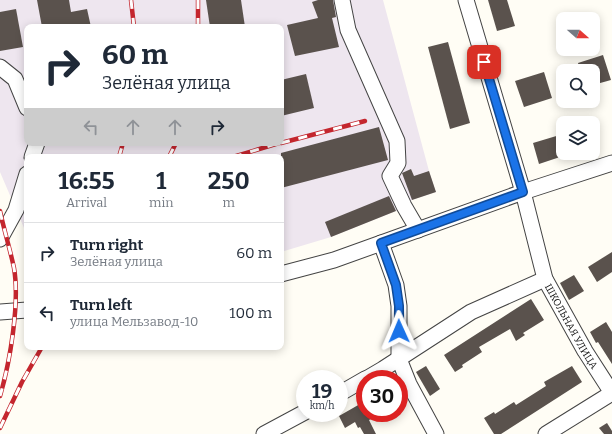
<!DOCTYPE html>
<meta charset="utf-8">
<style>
:root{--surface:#fff;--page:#f2f2f3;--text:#1f2937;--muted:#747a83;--line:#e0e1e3}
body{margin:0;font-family:Bitter,serif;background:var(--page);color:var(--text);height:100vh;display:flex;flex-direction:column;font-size:15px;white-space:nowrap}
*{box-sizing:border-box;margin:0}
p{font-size:13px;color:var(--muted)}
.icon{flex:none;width:22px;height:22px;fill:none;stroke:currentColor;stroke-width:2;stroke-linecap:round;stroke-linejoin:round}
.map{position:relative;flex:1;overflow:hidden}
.side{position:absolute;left:24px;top:154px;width:260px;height:196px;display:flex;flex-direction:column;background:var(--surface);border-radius:8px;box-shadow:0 2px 10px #0003}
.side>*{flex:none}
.hud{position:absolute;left:24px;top:24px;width:260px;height:122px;border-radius:8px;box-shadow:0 2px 10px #0003;background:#fff;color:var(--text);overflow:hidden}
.needle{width:26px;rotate:111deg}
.fabs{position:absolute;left:556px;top:12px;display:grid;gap:8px}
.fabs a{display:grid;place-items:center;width:44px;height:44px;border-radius:8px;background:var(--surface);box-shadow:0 2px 10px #0003;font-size:20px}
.speed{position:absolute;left:296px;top:370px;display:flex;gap:8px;font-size:20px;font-weight:700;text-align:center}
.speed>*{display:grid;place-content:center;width:52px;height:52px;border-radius:50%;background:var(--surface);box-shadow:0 2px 10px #0003;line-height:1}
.speed small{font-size:10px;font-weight:400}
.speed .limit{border:6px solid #d22;background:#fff;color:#111}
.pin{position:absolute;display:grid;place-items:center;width:34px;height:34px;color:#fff;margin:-17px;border-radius:8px;box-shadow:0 2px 6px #0006}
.me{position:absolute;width:44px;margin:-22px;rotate:359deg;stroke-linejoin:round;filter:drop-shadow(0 0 3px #0008)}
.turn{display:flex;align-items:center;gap:14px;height:84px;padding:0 12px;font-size:18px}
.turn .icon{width:52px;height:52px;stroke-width:2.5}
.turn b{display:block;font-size:28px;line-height:34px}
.lanes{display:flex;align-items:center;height:38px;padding:0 12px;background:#0003;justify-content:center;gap:20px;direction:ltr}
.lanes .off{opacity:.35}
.eta{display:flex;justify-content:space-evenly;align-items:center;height:68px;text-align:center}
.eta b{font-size:24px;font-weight:700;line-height:28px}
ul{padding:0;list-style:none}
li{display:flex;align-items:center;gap:12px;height:60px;padding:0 12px;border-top:1px solid var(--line)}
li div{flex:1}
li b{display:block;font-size:15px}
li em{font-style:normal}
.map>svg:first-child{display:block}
.industrial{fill:#eee6ef;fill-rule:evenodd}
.building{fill:#5a524d}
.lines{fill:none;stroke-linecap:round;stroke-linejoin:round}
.minor-casing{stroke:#444;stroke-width:17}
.minor{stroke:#fff;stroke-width:15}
.rail-casing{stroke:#c4262e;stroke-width:4.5}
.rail{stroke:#fff;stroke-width:3;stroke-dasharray:9;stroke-linecap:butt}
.route-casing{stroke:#114b97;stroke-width:10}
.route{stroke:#1a73e8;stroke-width:7}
.labels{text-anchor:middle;stroke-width:4;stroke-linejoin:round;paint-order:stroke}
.street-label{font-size:10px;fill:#111;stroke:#fff}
</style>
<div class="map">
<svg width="612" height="434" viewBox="0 0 612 434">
<rect width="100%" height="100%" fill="#fffdf5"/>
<path class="industrial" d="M0,0H383L429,171L436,192L412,200L396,211L331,237L281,252V157H27V235L0,172ZM27,27H281V143H27Z"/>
<g class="building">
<path d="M37,0H69L71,12L87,9L91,27H42Z"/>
<path d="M206,0H241L245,27H210Z"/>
<path d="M318,0H333L336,17L332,18L339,47L295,56L287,25L318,18L312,2Z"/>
<path d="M488,0H507L515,26L497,31Z"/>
<path d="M16,9L23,47L0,51V12Z"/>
<path d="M448,42L470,123L450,129L428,47Z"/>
<path d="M603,55L611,80L593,85V71H580L578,63Z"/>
<path d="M544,72L552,98L524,107L515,81Z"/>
<path d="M306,74L314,108L281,116V80Z"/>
<path d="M379,127L388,160L281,188V153Z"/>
<path d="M563,134V156L539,164L533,143Z"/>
<path d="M411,169L414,176L429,171L436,192L412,200L402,173Z"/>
<path d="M389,196L396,211L331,237L325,222Z"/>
<path d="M612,252V272L597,282L588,267Z"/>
<path d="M574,275L584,291L569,300L560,283Z"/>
<path d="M531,299L544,320L523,333L525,335L516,341L510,329L479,347L482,352L462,365L463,367L455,372L444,355Z"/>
<path d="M606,322L612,332V364L598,342L596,343L590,332Z"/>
<path d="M426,366L440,389L430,396L416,372Z"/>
<path d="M572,366L582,382L501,434H494L484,418L494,412L495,414L514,402L516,405L546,386L544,382Z"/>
<path d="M360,404L365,413H383L369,420L376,434H364L360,427L358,428L355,422L345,428L339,416Z"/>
<path d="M607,423L612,431V434H604L599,428Z"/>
</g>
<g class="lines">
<defs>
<g id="minor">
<path d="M342,0L348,30L397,141L398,163L390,176L404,206L418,230"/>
<path id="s1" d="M466,0L523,192L545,279L585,351L612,393"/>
<path d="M0,67L15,79L27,108"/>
<path d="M32,157L37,143"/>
<path d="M0,239L16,210L27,174"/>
<path d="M381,243L396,285L399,306V359L409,384L436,434"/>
<path d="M281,274L334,260L523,192L612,163"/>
<path d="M0,312L27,310"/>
<path d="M366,379L383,369L471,312L545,279"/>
<path d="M339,394L365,379"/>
<path d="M264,434L305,412"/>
<path d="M546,434L612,393"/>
</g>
</defs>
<use href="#minor" class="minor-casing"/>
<use href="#minor" class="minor"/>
<defs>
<g id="rail">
<path d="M131,0L134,27"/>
<path d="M198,27V0"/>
<path d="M281,143L365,121"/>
<path d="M119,157L123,143"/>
<path d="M169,157L176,143"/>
<path d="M233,157L279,143"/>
<path d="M0,211C4,230 10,249 14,268C20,303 10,362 0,396"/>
<path d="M0,428L22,382L42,347"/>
</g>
</defs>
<use href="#rail" class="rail-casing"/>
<use href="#rail" class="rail"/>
</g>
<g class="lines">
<defs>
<path id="route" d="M399,331V306L396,285L381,243L523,192L484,62"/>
</defs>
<use href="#route" class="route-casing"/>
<use href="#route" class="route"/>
</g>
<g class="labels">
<g class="street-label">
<text dy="4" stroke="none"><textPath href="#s1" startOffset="344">ШКОЛЬНАЯ УЛИЦА</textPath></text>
</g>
</g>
</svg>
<div class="fabs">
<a><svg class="needle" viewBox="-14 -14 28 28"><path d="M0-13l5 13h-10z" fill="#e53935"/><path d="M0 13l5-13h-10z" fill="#747a83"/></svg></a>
<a><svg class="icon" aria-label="search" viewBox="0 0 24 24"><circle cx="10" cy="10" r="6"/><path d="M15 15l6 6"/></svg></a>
<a><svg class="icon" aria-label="layers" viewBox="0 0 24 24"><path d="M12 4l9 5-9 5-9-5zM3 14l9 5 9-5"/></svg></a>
</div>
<div class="speed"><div>19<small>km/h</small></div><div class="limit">30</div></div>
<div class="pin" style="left:484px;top:62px;background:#d93025"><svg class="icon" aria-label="arrive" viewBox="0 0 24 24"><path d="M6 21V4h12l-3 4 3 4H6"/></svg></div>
<svg class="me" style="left:399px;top:331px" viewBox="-20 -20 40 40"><path d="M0-17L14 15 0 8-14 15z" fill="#1a73e8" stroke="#fff" stroke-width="4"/></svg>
<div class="hud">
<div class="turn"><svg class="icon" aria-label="right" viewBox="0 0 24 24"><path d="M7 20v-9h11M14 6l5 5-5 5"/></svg><div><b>60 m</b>Зелёная улица</div></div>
<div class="lanes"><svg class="icon off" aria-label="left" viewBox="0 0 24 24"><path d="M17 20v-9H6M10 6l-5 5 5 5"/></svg><svg class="icon off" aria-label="ahead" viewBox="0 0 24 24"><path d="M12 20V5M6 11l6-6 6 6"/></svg><svg class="icon off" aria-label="ahead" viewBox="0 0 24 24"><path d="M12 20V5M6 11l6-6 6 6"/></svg><svg class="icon" aria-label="right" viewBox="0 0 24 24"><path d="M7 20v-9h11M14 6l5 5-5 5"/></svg></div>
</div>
<section class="side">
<div class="eta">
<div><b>16:55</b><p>Arrival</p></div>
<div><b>1</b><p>min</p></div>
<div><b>250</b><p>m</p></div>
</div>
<ul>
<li><svg class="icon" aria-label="right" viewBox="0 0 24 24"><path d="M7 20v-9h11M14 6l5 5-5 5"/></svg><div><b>Turn right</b><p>Зелёная улица</p></div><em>60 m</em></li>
<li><svg class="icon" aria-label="left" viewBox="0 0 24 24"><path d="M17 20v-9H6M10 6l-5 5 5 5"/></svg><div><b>Turn left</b><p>улица Мельзавод-10</p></div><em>100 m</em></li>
</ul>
</section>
</div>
